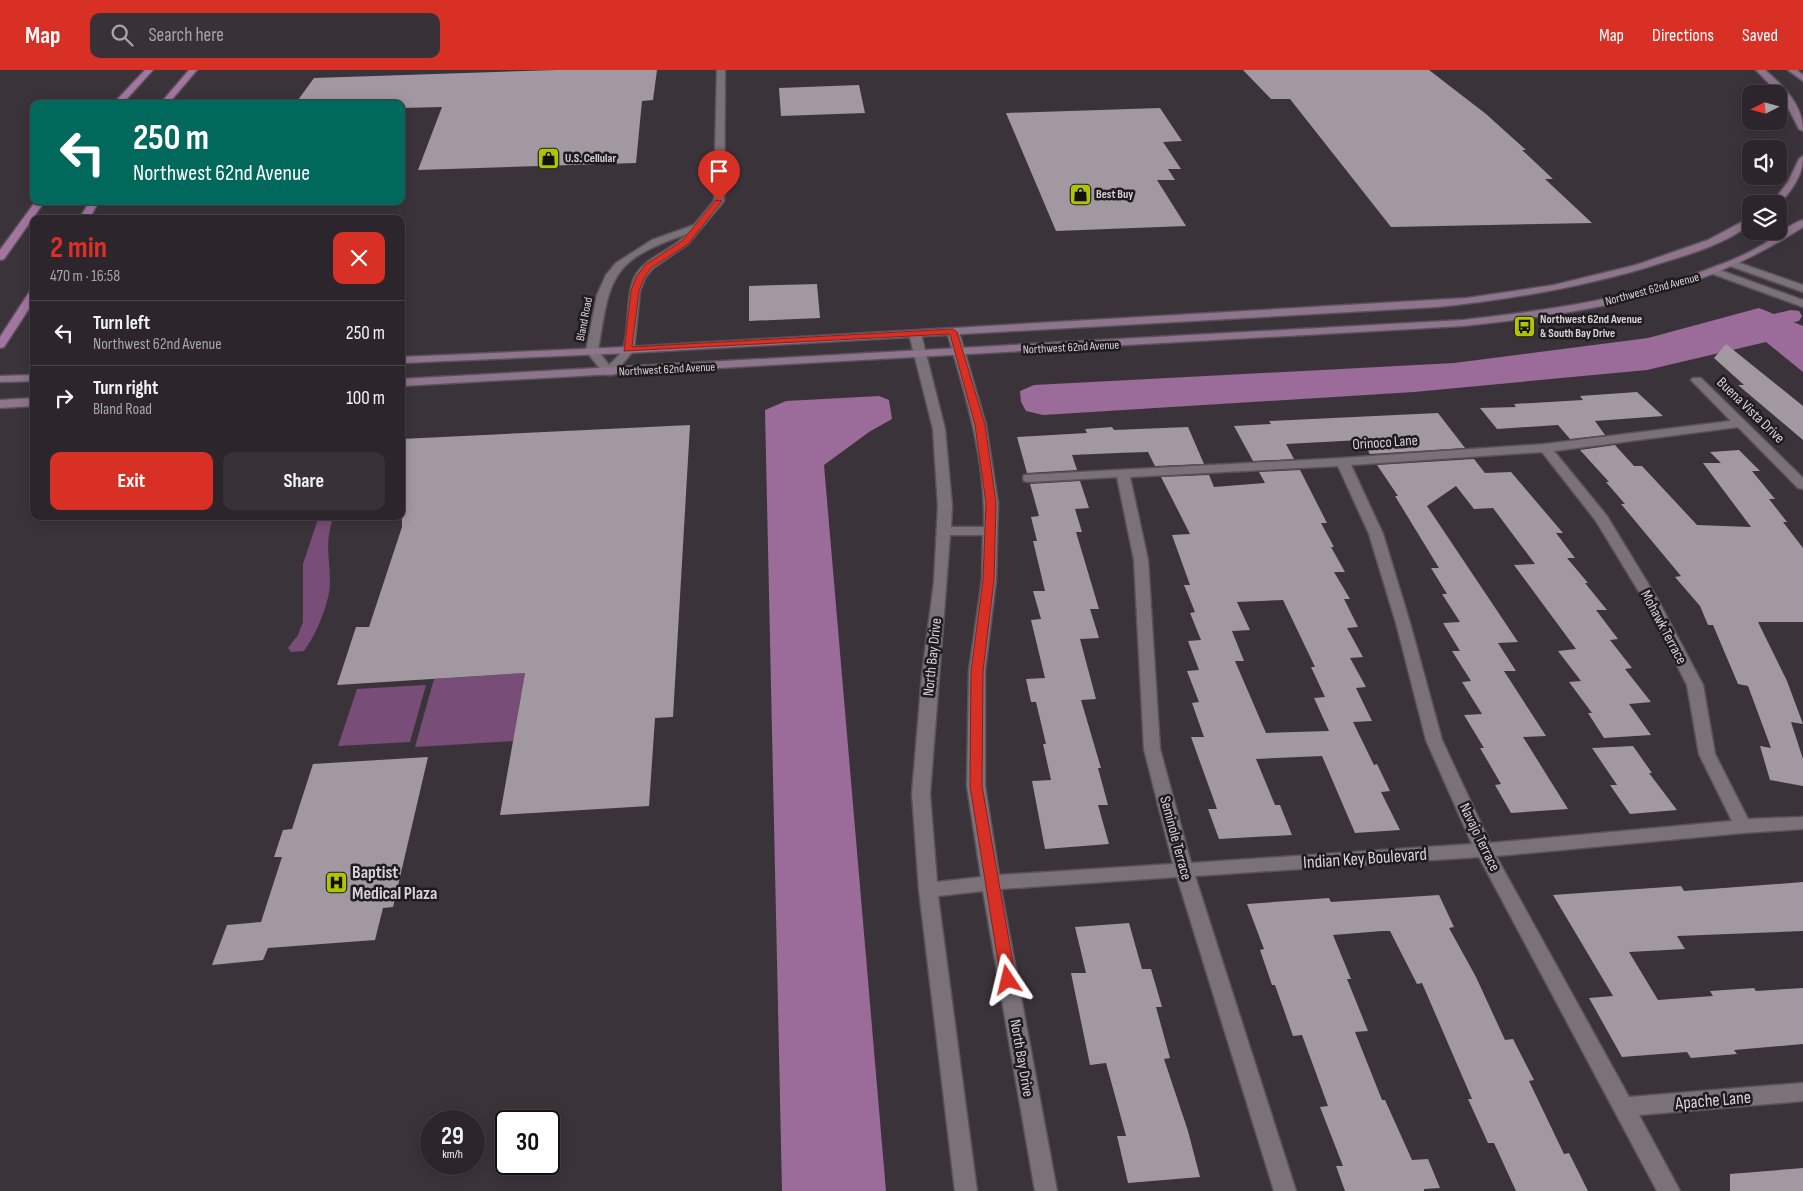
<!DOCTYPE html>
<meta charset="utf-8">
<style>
:root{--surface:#2c262c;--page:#383238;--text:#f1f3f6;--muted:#a6a5a9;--line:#484348;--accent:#d93025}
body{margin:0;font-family:"Sofia Sans Condensed",sans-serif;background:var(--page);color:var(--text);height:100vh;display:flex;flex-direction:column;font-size:19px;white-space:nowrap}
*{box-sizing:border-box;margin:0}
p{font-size:16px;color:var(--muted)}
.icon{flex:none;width:28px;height:28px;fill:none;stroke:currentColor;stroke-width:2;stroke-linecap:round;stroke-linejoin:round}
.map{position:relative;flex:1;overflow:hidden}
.sheet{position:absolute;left:30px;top:145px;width:375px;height:305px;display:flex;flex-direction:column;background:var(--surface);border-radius:10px;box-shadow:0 2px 12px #0003,0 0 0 1px var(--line)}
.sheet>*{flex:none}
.banner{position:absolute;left:30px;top:30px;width:375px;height:105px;border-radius:10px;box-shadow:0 2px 12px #0003,0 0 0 1px var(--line);background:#00695c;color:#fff;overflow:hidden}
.needle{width:32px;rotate:264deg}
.buttons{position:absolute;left:1742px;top:15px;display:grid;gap:10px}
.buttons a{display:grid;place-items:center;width:45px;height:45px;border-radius:10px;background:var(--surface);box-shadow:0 2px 12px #0003,0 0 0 1px var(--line);font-size:25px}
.speed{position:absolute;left:420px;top:1040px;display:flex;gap:10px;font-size:25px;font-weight:700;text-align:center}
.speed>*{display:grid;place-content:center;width:65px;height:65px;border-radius:50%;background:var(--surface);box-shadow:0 2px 12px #0003,0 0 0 1px var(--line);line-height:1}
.speed small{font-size:12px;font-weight:400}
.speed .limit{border:2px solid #111;border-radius:8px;background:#fff;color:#111}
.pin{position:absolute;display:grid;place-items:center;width:42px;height:42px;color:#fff;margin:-51px -21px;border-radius:50% 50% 50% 0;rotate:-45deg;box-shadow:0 0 5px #0007}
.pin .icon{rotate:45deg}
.me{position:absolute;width:55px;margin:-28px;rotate:350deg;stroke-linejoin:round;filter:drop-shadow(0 0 4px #0008)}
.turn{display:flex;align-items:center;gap:18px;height:105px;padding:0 20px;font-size:22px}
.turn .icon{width:65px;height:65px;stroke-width:2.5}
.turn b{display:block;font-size:35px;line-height:42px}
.round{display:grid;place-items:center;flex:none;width:52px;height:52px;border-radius:10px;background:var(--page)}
.summary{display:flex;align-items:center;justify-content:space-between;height:85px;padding:0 20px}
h1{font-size:30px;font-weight:700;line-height:38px;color:var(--accent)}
.cta{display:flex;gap:10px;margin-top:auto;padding:10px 20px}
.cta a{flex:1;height:58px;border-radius:10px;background:var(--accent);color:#fff;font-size:20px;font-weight:700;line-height:58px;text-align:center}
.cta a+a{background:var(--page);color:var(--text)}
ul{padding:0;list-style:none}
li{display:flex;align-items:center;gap:15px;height:65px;padding:0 20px;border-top:1px solid var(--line)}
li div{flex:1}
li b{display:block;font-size:19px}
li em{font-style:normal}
header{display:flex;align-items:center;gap:30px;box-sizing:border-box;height:70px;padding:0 25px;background:var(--accent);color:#fff}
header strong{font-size:24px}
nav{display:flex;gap:28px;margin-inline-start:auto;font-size:18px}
.search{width:350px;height:45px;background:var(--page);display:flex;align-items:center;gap:12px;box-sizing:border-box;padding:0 18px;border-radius:10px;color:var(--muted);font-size:19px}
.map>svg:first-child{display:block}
.green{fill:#784d77}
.water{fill:#9b6b9a}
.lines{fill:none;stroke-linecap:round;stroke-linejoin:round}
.canal{fill:#9b6b9a;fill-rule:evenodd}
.building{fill:#a298a1;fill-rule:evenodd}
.street-casing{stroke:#595258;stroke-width:3}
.secondary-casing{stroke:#595258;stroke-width:3}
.primary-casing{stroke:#595258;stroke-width:3}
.street{fill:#7a7179;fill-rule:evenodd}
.secondary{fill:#8e748d;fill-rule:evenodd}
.primary{fill:#a376a2;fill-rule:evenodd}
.route{fill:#d93025;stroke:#8d1f18}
.labels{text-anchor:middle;stroke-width:5;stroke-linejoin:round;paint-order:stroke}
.far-poi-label{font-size:12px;font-weight:bold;fill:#d9d3d8;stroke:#1f1c1f;text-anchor:start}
.far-street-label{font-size:12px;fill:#d9d3d8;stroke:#1f1c1f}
.street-label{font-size:15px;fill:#d9d3d8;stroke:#1f1c1f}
.near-street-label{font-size:18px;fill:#d9d3d8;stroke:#1f1c1f}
.near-poi-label{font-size:18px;font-weight:bold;fill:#d9d3d8;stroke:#1f1c1f;text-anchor:start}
</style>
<header>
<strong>Map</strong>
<div class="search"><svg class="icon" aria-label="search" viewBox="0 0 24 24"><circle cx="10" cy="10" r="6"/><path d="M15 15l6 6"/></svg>Search here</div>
<nav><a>Map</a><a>Directions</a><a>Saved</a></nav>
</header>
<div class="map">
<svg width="1803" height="1121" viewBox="0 0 1803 1121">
<rect width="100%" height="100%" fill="#3b333a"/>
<g class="green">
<path d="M319,446H334C324,472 330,486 330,512C330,532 316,565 304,581L291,582L288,578L298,565L303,552V494Z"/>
<path d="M525,603L513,671L415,677L434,609Z"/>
<path d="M426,615L410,672L338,676L357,619Z"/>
</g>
<g class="water">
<path d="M1759,238L1803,256V302L1766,272L1647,300L1414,322L1043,345L1026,341L1021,332L1020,321L1034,315L1454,293L1648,268Z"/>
<path d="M879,326L889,330L892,349L869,362L824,395L886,1121H782L765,340L786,331Z"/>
</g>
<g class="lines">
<path class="canal" d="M1791,240L1799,241L1802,246L1799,251L1743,265L1735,263L1732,258L1735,253Z"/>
</g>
<g class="building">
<path d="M557,0H657L653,30L642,31L636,93L418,100L442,37L401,38V34H295L314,8Z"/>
<path d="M1243,0H1429L1486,44L1526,80H1522L1553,109H1545L1592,153L1391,157L1290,29H1271Z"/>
<path d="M859,15L865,43L781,46L779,18Z"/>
<path d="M1160,38L1182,71L1163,72L1181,99H1168L1175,110H1157L1186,156L1056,161L1006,43Z"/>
<path d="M817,214L820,248L749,251V216Z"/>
<path d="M1726,274L1803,336V370L1738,315H1744L1714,288Z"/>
<path d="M1637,322L1663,346L1595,351L1605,365L1570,369L1558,355L1497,359L1480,338L1516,337L1514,334L1583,330L1580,326Z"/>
<path d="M1438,343L1465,378L1370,384L1361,370L1286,374L1294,389L1253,391L1234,356L1271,354L1269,351Z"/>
<path d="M690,355L673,647L655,648L649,736L500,745L525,603L337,615L356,557H369L402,457L401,369Z"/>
<path d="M1112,357L1114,360L1188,357L1204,394L1155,396L1148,382L1117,383L1072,385L1077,400L1027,403L1017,367L1087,363L1085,359Z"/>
<path d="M1615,375L1634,396H1642L1697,455L1751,457L1703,393H1721L1710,382L1739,380L1760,401H1752L1775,429H1769L1787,452H1783L1803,478V552H1758L1787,611L1803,654L1791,652L1803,689V716L1770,710L1760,676L1771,678L1748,616L1738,614L1713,555H1708L1700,536L1675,507L1681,506L1621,434H1625L1606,412H1609L1580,380Z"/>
<path d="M1474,389L1485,403L1511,402L1563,463H1556L1575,488H1567L1588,513H1585L1607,540H1596L1618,569L1610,570L1632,598L1625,599L1651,632L1629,634L1651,665L1604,668L1588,643H1592L1569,612L1581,611L1558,581L1576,579L1514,495L1535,494L1493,438L1474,439L1456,416L1427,436L1518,572L1498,573L1516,601H1504L1546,666L1523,667L1568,739L1511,743L1495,715L1501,714L1480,678H1484L1464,645L1482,644L1462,612L1471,611L1452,581H1460L1443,553L1460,552L1442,524H1447L1431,498H1439L1395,426H1398L1377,395Z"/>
<path d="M1300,400L1327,453H1321L1334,477H1331L1345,502H1334L1350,529H1344L1358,557L1347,558L1363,587L1350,588L1366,617L1356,618L1372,651L1353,652L1374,695L1377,694L1390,721L1381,722L1400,760L1355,763L1322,686L1256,689L1275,735H1280L1292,765L1219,769L1208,739H1217L1191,667H1204L1192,633L1199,632L1187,601L1199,600L1188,571L1201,570L1190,543L1195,542L1184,515H1190L1172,465L1190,464L1161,407L1209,405L1214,417L1265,413L1259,402ZM1283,530L1315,597H1311L1325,627L1314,628L1329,661L1266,663L1235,591H1244L1232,561L1250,560L1237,532Z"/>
<path d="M1080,411L1089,438L1075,439L1082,462H1076L1099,539H1090L1099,568L1080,569L1096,629L1081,630L1101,698H1098L1108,735H1098L1109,774L1045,779L1032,711L1051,710L1043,674H1046L1036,632H1031L1026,609L1045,608L1031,550L1041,549L1033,521H1045L1033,471H1037L1031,447L1039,446L1030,414Z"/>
<path d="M1633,676L1652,703H1649L1677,740L1630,744L1610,715H1617L1592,678Z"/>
<path d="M428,687L393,837L383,838L375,870L268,878L263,890L212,895L227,855L261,852L282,787H274L283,760L292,759L313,694Z"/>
<path d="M1803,812V861L1677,866L1685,879L1629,882L1658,930L1713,926L1710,921L1754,918L1756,921L1803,918V974L1734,980L1737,984L1691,988L1687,982L1622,987L1589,928L1613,926L1553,825L1681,816L1684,821Z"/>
<path d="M1439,825L1454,857L1449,858L1476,907L1505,970L1513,969L1534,1010L1529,1011L1564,1084L1569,1083L1588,1121H1516L1494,1073H1488L1468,1029H1472L1422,913L1417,914L1390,861H1382L1333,865L1351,909H1347L1368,961L1355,962L1382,1030H1385L1412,1090L1428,1089L1440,1118L1424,1119V1121H1345L1336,1096H1343L1320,1037L1328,1036L1302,965L1293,966L1275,915H1272L1260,880L1264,879L1247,834L1329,828L1331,832Z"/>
<path d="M1129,853L1142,899H1151L1162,937H1156L1170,988L1164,989L1188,1061L1200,1107L1128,1113L1117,1066H1126L1106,993L1090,995L1071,903H1086L1075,857Z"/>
<path d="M1803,1098V1121H1730V1104Z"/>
</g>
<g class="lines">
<defs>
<g id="street">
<path d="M717,0H725L724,131L688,174L652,199L645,208L640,221L634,280L613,305H605L586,281L597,225L606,205L616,193L652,170L694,155L714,131ZM687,164C672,181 644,187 634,208C625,228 630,266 622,281C619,286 613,291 609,295L598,281C610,207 610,190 687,164Z"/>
<path d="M1734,191L1803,215V222L1730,196V192Z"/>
<path d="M1714,198L1803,230V237L1710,203V199Z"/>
<path d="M953,259L959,262L986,355L998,433L996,510L985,601V716L999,805L1173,794L1144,679L1134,490L1117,407L1029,412L1024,411L1023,408L1024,405L1343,388L1545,374L1731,351L1691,310L1693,308H1701L1803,408V419L1798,418L1738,357L1554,381L1607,446L1658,530L1703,615L1715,684L1748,749L1803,747V759L1743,763L1496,786L1629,1027L1803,1013V1031L1639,1045L1680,1121H1657L1479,787L1195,806L1296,1121H1274L1177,807L1001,819L1057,1121H1035L983,821L938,826L977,1121H955L919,820L912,724L922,605L934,512L938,436L933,359L909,264L915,261L921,264L945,359L952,436L951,457H984C986,390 966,326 947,262ZM1542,382L1596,451L1644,530L1687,615L1699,684L1732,751L1490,773L1442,670L1410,553L1383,464L1351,395ZM1338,396L1369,464L1396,553L1426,670L1472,774L1191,793L1160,679L1148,490L1130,407ZM950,465H983L982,510L969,601L967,716L981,807L937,812L930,724Z"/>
</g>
<g id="secondary">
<path d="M1756,0H1765C1784,16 1803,36 1803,61L1799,59L1783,28Z"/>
<path d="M1788,0H1797L1803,5V11Z"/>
<path d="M1803,86C1803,107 1791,120 1779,135L1771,134L1788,112L1799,89Z"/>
<path d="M1751,147V154C1725,173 1695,183 1664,192C1590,216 1514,229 1437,237L628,283L401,293V287L628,277L1467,228L1554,215L1636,195L1708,170Z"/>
<path d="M1803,150V157C1695,227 1588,242 1463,256L401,316V309L1463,250C1551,240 1637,228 1719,195C1734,190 1750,182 1764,174C1776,166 1789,154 1803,150Z"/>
<path d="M34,305V311L0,312V306Z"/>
<path d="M34,328V336L0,338V330Z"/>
</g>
<g id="primary">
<path d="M145,0H153L122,34H113Z"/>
<path d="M189,0H197L168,34H160Z"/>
<path d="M36,131H45L4,189L0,190V180Z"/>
<path d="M90,131H99L89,149H79Z"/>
<path d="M34,220V231L4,277L0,278V267L30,221Z"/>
</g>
</defs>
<use href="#street" class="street-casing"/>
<use href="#secondary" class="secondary-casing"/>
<use href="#primary" class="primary-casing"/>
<use href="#street" class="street"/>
<use href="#secondary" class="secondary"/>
<use href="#primary" class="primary"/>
</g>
<path class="route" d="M716,130L722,131L688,174L651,198L644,208L639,221L632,277L953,259L957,262L985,355L996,433L994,510L983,601L982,716L1016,910L1013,914L1008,916L1003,914L1001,910L970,716L971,601L983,510L986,433L975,355L950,264L624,281L631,221L636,207L645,195L682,171Z"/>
<defs>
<symbol id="shop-square" viewBox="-11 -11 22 22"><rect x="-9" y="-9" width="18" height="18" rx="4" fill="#afc504" stroke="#1f1c1f"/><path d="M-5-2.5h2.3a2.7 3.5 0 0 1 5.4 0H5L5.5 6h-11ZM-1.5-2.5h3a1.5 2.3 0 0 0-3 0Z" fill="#111"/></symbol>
<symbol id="bus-square" viewBox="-11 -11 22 22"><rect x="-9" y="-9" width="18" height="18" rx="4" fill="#afc504" stroke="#1f1c1f"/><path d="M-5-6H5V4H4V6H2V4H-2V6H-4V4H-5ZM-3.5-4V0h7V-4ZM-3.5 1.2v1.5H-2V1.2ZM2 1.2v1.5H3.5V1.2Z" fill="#111"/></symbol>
<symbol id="hospital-square" viewBox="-11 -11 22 22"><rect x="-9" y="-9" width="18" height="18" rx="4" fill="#afc504" stroke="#1f1c1f"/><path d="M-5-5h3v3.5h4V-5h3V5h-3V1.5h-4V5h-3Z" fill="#111"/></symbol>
</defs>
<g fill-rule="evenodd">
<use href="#shop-square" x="536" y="76" width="25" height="25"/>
<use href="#shop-square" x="1068" y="112" width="25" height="25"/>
<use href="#bus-square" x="1512" y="244" width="25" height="25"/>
<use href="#hospital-square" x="324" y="800" width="25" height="25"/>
</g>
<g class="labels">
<g class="far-poi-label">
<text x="565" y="92">U.S. Cellular</text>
<text x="1096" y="128">Best Buy</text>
<text x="1540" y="253">Northwest 62nd Avenue<tspan x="1540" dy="14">&amp; South Bay Drive</tspan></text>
</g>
<g class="far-street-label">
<text transform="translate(1652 219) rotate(-15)" y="4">Northwest 62nd Avenue</text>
<text transform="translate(584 249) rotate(-79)" y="4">Bland Road</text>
<text transform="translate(1071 277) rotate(-3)" y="4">Northwest 62nd Avenue</text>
<text transform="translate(667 299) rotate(-3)" y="4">Northwest 62nd Avenue</text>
</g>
<g class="street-label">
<text transform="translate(1751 340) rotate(44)" y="5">Buena Vista Drive</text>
<text transform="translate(1385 372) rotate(-4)" y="5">Orinoco Lane</text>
<text transform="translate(1664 557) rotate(62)" y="5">Mohawk Terrace</text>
<text transform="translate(932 587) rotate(-84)" y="5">North Bay Drive</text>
<text transform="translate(1480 767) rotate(64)" y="5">Navajo Terrace</text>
<text transform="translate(1176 768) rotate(75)" y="5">Seminole Terrace</text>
<text transform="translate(1022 988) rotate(80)" y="5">North Bay Drive</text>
</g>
<g class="near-street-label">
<text transform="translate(1365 788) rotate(-4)" y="6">Indian Key Boulevard</text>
<text transform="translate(1713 1030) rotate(-5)" y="6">Apache Lane</text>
</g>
<g class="near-poi-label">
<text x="352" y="808">Baptist<tspan x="352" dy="21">Medical Plaza</tspan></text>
</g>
</g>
</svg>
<div class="buttons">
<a><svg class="needle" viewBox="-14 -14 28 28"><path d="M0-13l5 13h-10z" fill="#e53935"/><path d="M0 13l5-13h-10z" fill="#a6a5a9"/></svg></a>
<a><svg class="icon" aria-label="sound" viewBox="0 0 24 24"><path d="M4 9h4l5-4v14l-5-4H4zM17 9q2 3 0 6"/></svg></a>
<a><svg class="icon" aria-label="layers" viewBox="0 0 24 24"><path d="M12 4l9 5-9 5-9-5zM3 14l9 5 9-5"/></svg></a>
</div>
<div class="speed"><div>29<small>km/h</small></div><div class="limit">30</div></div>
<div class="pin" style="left:719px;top:131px;background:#d93025"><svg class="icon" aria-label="arrive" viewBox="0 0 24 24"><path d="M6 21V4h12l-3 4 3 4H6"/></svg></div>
<svg class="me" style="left:1008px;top:910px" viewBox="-20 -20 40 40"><path d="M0-17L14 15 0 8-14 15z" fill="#d93025" stroke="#fff" stroke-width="4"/></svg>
<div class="banner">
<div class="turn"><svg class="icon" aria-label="left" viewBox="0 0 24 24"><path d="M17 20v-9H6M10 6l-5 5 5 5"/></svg><div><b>250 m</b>Northwest 62nd Avenue</div></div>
</div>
<section class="sheet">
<div class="summary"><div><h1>2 min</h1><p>470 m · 16:58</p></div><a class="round" style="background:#d93025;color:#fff"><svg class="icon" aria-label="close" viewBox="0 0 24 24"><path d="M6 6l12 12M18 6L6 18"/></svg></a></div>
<ul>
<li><svg class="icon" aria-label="left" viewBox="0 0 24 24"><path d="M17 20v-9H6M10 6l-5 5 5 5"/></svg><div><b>Turn left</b><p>Northwest 62nd Avenue</p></div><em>250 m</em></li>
<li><svg class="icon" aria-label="right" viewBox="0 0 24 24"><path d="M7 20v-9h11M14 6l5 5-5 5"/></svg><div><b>Turn right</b><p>Bland Road</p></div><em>100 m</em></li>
</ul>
<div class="cta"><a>Exit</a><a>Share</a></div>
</section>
</div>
